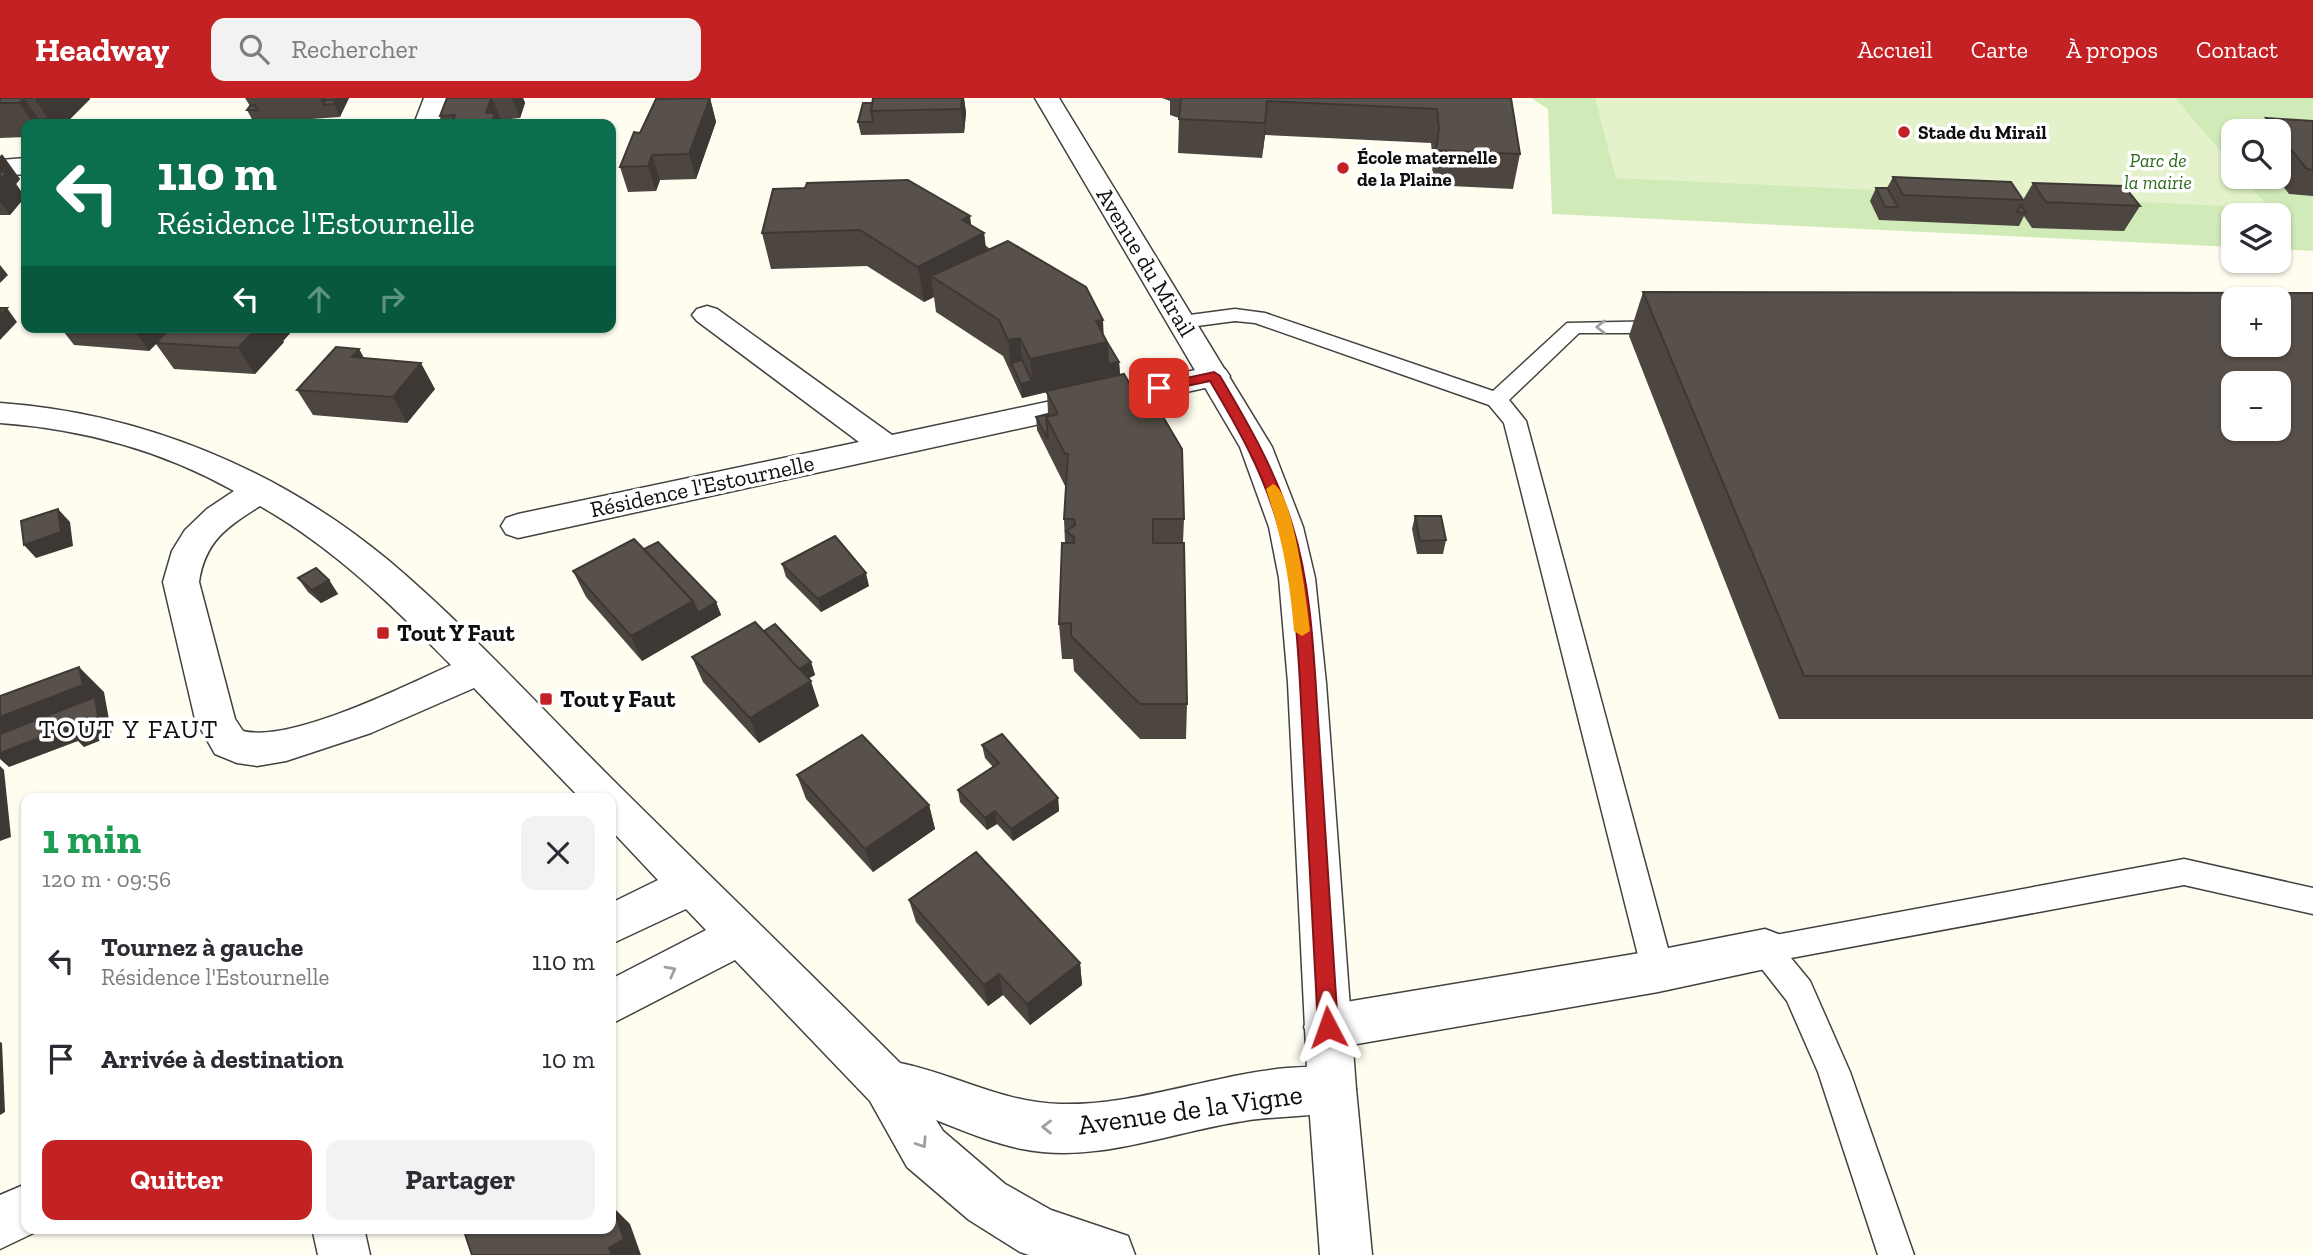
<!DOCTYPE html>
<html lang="fr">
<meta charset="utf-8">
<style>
:root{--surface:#fff;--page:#f2f2f3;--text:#2b2b33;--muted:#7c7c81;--accent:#c42124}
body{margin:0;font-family:"Zilla Slab",serif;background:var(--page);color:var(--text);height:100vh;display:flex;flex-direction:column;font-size:26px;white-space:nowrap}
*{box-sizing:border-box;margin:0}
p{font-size:23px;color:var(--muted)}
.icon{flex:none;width:38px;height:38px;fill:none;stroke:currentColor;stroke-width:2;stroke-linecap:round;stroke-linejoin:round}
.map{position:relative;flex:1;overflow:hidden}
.side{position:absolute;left:21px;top:695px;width:595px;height:441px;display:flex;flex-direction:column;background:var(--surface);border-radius:14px;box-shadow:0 2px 5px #0004}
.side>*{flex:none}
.banner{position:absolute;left:21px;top:21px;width:595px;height:214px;border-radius:14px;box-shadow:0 2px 5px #0004;background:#0b6e4f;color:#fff;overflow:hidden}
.buttons{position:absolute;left:2221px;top:21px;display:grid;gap:14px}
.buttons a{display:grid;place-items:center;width:70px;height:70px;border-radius:14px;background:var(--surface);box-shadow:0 2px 5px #0004;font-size:35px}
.pin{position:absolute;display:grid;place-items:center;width:60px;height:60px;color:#fff;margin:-30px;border-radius:14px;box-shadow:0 4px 10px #0006}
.me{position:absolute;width:77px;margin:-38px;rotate:356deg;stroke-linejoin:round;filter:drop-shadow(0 0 5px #0008)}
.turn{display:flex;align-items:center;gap:24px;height:147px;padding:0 21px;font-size:32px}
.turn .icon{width:91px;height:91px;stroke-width:2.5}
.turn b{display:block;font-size:49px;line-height:60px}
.lanes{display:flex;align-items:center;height:66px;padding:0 21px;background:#0003;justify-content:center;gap:35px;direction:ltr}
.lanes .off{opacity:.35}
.round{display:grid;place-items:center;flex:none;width:74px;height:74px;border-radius:14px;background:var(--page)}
.head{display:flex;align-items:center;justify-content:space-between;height:119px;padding:0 21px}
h1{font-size:42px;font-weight:700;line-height:52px;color:#1e9e55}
.cta{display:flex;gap:14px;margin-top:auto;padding:14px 21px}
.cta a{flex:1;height:80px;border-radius:14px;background:var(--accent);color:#fff;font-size:28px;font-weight:700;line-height:80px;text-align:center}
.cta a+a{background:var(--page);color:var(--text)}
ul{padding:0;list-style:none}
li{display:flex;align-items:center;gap:21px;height:98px;padding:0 21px}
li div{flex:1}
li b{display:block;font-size:26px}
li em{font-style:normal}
header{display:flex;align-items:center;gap:42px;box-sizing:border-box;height:98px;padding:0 35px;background:var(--accent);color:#fff}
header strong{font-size:33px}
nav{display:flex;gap:38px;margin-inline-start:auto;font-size:24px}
.search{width:490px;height:63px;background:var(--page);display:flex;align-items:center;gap:18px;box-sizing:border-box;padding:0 24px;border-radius:14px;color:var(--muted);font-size:26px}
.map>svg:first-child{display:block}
.green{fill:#d1ebb8;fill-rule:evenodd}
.pitch{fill:#e3f2ca}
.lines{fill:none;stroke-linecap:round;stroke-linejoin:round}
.service-casing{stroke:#424242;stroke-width:3}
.minor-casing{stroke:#424242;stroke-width:3}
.tertiary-casing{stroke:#424242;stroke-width:3}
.service{fill:#fff;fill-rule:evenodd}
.minor{fill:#fff;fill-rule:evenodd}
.tertiary{fill:#fff;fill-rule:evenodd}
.wall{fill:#4c4540}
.shaded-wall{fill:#3e3834}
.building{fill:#58504a;stroke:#3e3834;stroke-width:2;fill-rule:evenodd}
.oneway{stroke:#9f9f9f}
.route{fill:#c42124;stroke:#7f1517;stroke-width:2}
.slow{fill:#f59e0b}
.poi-dot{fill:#c42124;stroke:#fff;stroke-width:2.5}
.labels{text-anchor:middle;stroke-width:7;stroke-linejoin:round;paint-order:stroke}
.far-poi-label{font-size:19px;font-weight:bold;fill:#0f0f0f;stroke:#fff;text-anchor:start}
.far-park-label{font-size:19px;font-style:italic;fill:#2a691c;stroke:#fff}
.street-label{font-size:23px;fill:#0f0f0f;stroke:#fff}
.poi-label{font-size:23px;font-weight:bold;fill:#0f0f0f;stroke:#fff;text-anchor:start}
.quarter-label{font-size:26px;letter-spacing:2px;fill:#0f0f0f;stroke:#fff}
.near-street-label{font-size:28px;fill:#0f0f0f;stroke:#fff}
</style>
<header>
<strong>Headway</strong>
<div class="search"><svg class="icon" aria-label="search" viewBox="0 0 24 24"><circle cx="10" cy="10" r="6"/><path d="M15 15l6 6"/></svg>Rechercher</div>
<nav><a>Accueil</a><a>Carte</a><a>À propos</a><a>Contact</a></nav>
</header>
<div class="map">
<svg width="2313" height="1157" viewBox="0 0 2313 1157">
<rect width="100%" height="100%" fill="#fffdf0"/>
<path class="green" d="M1531,0H2313V153L2279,151L2278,117H2233V149L1552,116L1548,11ZM2233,33H2278V79H2233Z"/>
<path class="pitch" d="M1595,0H2175L2233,68V79H2242L2269,110L1616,80Z"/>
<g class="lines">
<defs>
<g id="service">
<path d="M1235,211L1265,215L1493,293L1567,225L1668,223L1675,225L1678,229L1675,233L1668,235H1579L1509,302L1526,323L1674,873L1669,883L1658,887L1647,883L1642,873L1504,325L1489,307L1255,225L1235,223L1182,230L1175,228L1172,224L1175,220L1182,218Z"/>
<path d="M2184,761L2313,790V816L2184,787L1791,860L1810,883L1850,974L1914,1157H1878L1818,974L1787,903L1754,861L1750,851L1754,841Z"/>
</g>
<g id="minor">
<path d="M424,0H448L438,26H414Z"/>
<path d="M26,60V76L0,78V62Z"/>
<path d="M707,208L717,211L892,337L1214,268L1225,271L1230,278L1225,285L1214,288L518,440L506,436L501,428L506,420L518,416L859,344L697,223L692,217L697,211Z"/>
<path d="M0,305C142,315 278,371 388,462C471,532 545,615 622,691C714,782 808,873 900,965C955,976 1003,1005 1060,1006C1136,1008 1210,977 1287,970C1309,969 1328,966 1349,974L1356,991L1349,1008C1317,1021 1278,1017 1244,1023C1170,1034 1097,1066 1022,1051C992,1045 964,1033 936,1022L943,1033L1005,1086L1051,1112L1128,1138L1135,1157H1029L1020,1154L969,1122L907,1069L870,1003L735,862L611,926V881L706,832L686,811L611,846V805L658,782L611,732V700H580L474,590L371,635L286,663L257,668L237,665L215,656L195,621L163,484L172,453L185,432L207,411L234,393C161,352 83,331 0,325ZM260,408C334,450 393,508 451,567C405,588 291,645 243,633L235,621L199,484C205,443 227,429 260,408Z"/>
<path d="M1765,831L1781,837L1788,851L1781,865L1765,871L1658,894L1328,951L1311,945L1304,929L1311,913L1328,907L1658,852Z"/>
<path d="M26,1086V1130H44L0,1151V1097Z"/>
<path d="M312,1130H364L370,1157H318Z"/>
</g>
<path id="tertiary" d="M1035,0H1059L1272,349L1303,429L1315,480L1326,585L1356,991L1372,1157H1320L1308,991L1288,585L1279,480L1269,429L1240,349Z"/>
</defs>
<use href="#service" class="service-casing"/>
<use href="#minor" class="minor-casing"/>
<use href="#tertiary" class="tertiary-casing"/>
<use href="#service" class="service"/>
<use href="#minor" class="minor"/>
<use href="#tertiary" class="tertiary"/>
</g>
<g class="wall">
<path d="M0,0L90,1L65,26H26V39L0,40Z"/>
<path d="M245,0H349L340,19L254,25L247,12L250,8Z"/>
<path d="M447,0H523L525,5L520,20L501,22L500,26H424L443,25L440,18Z"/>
<path d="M710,0L716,24L696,81L660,82L656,93L628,94L620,69L640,35Z"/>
<path d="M873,0H964L966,15L964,35L861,37L858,24L872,5Z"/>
<path d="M1162,0H1511L1520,56L1513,91L1430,87L1433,66L1431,45L1265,37L1262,60L1178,55L1179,20L1170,17V3Z"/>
<path d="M2266,20L2313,23V98L2289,96L2276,79H2278V33H2258Z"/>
<path d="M0,57L20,81L16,86L25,99L10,117H0Z"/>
<path d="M1893,79L2023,102L2033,85L2140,108L2124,133L2032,130L2024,118L2019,128L1879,122L1870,103L1876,90H1887Z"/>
<path d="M972,128L984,135L985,147L1104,238L1119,264L1120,276L1184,421L1183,445L1187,606L1186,641H1140L1074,573L1073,561H1062L1059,526L1065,445L1064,421L1066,390L1037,332L1036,319L1048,316L1047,294L1022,300L1003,258L936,214L934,199L924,204L867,168L771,171L762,135Z"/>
<path d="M1643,194L2313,195V621H1779L1629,238Z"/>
<path d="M60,229H291L293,232L283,243L284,244L255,276L174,271L156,246L149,253L74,247Z"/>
<path d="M359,251L364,261L435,291L407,325L313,317L297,292Z"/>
<path d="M1415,418L1446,442L1443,456H1417L1412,431Z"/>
<path d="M644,451L716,504L721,517L642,563L586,499L573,473Z"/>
<path d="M782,466L869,488L821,514L786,479Z"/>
<path d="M298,480L329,482L338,496L321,505L308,494Z"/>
<path d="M764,533L811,564L815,577L809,580L819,608L759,645L703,584L692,559Z"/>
<path d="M982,647L1058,700L1059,713L1013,743L997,726L987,732L960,704L958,692L993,669L985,660Z"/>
<path d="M797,677L929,707L935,731L873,774L806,701Z"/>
<path d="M909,802L1080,865L1082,887L1030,927L1003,897L988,908L916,824Z"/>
</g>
<g class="shaded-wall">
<path d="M24,0L42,26H34L19,5Z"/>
<path d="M34,0H90V1L65,26H52Z"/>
<path d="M320,0H325L328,6L323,7Z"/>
<path d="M335,0H349L342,14Z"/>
<path d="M491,0H492L501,22L500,26H493L486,15Z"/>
<path d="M512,0H523L525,5L520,20Z"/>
<path d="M710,0L716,24L696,81L689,56Z"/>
<path d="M962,0H964L966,15L964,35L961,11Z"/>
<path d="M336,2L342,14L340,19L334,6Z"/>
<path d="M1267,3L1265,37L1262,60L1265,25Z"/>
<path d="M48,21L52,26H44Z"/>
<path d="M2,56L20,81L16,86L25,99L10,117L0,104V59Z"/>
<path d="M652,57L660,82L656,93L648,68Z"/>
<path d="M970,118L973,140L984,135L987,157L931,178L934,199L924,204L918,169L962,122Z"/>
<path d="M0,167L8,177L0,185Z"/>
<path d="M7,210L17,224L0,242V217Z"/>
<path d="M1103,222L1104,244H1107L1108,280L1034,297L1030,261L1096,223Z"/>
<path d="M132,229H173L149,253Z"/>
<path d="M258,229H291L293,232L283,243L284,244L255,276L238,250Z"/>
<path d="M1020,240L1023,276L1011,265L1008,242Z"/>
<path d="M359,251L373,276L352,259Z"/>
<path d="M1119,264L1120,277L1108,280V266Z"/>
<path d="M421,265L435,291L407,325L393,299Z"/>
<path d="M1032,283L1034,297L1022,300L1021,286Z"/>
<path d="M58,411L70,424L73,448L36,460L24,447Z"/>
<path d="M866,475L869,488L821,514L818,501Z"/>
<path d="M329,482L338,496L321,505L312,492Z"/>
<path d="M693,503L716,504L721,517L642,563L631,538Z"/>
<path d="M811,564L815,577L798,586L794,573Z"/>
<path d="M79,569L104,594L112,638L84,649L78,643L9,669L0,661V655L98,616L0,654V619Z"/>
<path d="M811,583L819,608L759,645L750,620Z"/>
<path d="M0,668L4,672L11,739L0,743Z"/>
<path d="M1058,700L1059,713L1013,743L1011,731Z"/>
<path d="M929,707L935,731L873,774L865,751Z"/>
<path d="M995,713L997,726L987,732L985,720Z"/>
<path d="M1080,865L1082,887L1030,927L1027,906Z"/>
<path d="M999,876L1003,897L988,908L984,887Z"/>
<path d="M0,944L2,945L5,1014L0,1017Z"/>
<path d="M613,1109L630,1126L641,1157H612L609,1150Z"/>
</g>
<g class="building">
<path d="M0,0H34H24L19,5H0Z"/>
<path d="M447,0H491L486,15H495L492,23L472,25V26H424L452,24L455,17L440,18Z"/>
<path d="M710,0L689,56L652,57L648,68L620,69L634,34L640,35L656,1Z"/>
<path d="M873,0H962L961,11L871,13Z"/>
<path d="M1181,0H1511L1520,56L1436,52L1439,31L1437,11L1267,3L1265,25L1179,21Z"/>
<path d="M326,2H336L334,6L323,7Z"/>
<path d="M863,5H872L871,13L873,24H858Z"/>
<path d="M255,7L257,12H247L250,8Z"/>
<path d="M2266,20L2313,23V72L2307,71L2278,36V33H2277Z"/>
<path d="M48,21L44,26H34L39,22Z"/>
<path d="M0,74H7L0,82Z"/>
<path d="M1893,79L2011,84L2023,102L1903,97Z"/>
<path d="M908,82L970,118L962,122L984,135L918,169L860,132L762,135L773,91L805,90L807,85Z"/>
<path d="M2033,85L2124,88L2140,108L2046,104Z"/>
<path d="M1876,90H1887L1898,109H1885Z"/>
<path d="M2021,107L2026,115L2017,114Z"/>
<path d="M1008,143L1086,189L1103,222L1096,223L1107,244L1030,261L1020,240L1008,242L999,222L931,178Z"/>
<path d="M1643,194L2313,195V578H1804ZM2233,201H2278V247H2233ZM2233,285H2278V331H2233Z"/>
<path d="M0,210H7L0,217Z"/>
<path d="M171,229H258L238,250L156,245Z"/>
<path d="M1107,244L1119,264L1108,266Z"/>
<path d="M336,249L359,251L352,259L421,265L393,299L297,292Z"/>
<path d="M1022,262L1032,283L1021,286L1011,265Z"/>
<path d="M1124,276L1137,298L1149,295L1182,351L1184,421H1153V445H1184L1187,606H1140L1071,538V525L1059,526L1062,445H1074V439L1066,433L1075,427L1074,421H1064L1068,356H1065L1046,319L1058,316L1046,293Z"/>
<path d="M1048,316L1049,318L1046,319L1048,341L1036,319Z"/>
<path d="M58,411L61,434L24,447L21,423Z"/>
<path d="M1415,418H1441L1446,442L1420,443Z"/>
<path d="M835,438L866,475L818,501L782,466Z"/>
<path d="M634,441L693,503L631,538L573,473Z"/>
<path d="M658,444L716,504L698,515L693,503L644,451Z"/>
<path d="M316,470L329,482L312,492L298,480Z"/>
<path d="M755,524L811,583L750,620L692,559Z"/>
<path d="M775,526L811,564L799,571L764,533Z"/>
<path d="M79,569L83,587L0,619V598Z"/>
<path d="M95,599L99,625L70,636V628L0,655V636Z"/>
<path d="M1002,636L1058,700L1011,731L995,713L985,720L958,692L999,665L982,647Z"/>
<path d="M862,637L929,707L865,751L797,677Z"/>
<path d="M976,754L1080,865L1027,906L999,876L984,887L909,802Z"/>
<path d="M613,1109L624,1141L609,1150L612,1157H472L463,1130H611V1110Z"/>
</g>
<defs><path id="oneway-chevron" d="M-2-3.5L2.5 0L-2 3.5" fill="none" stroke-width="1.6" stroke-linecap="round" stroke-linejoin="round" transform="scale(1.75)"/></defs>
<g class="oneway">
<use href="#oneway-chevron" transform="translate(1601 229) rotate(-180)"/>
<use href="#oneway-chevron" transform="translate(671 873) rotate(-28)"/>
<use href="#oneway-chevron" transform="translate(1047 1029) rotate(-179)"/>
<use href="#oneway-chevron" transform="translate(922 1045) rotate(56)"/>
</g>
<path class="route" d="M1214,274L1220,278C1249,327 1275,372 1292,426C1313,493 1314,568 1319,637C1325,735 1332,832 1338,929L1335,936L1328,939L1321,936L1318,929C1313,834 1308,738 1303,643C1299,572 1298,495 1278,427C1263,374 1238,330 1210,283L1159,294L1153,290L1159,286Z"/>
<path class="slow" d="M1273,386C1294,393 1307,509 1310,533L1302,538L1294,533C1290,483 1282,438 1266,391Z"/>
<g class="poi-dot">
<circle cx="1904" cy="34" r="7"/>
<circle cx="1343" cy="70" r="7"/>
<rect x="376" y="528" width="14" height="14" rx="3.5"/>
<rect x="539" y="594" width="14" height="14" rx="3.5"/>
</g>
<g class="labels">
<g class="far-poi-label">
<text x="1918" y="41">Stade du Mirail</text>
<text x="1357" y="66">École maternelle<tspan x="1357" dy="22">de la Plaine</tspan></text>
</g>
<g class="far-park-label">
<text x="2158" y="69">Parc de<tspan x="2158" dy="22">la mairie</tspan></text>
</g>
<g class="street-label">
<text transform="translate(1146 164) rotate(59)" y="8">Avenue du Mirail</text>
<text transform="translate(702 388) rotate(-12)" y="8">Résidence l'Estournelle</text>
</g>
<g class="poi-label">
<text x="397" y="543">Tout Y Faut</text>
<text x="560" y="609">Tout y Faut</text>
</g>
<g class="quarter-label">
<text x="129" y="640">TOUT Y FAUT</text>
</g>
<g class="near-street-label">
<text transform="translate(1190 1011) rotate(-8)" y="10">Avenue de la Vigne</text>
</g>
</g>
</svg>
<div class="buttons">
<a><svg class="icon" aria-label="search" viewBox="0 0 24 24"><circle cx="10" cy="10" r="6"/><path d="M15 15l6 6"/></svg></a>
<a><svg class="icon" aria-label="layers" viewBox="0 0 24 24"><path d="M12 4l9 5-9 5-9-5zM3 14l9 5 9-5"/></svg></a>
<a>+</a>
<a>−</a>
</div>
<div class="pin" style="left:1159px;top:290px;background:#d93025"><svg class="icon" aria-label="arrive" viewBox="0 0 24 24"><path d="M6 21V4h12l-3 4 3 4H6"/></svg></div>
<svg class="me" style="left:1328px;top:929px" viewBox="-20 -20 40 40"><path d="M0-17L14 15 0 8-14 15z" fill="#c42124" stroke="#fff" stroke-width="4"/></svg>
<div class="banner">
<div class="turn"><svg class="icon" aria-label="left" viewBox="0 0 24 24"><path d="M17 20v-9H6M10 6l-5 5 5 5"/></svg><div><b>110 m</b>Résidence l'Estournelle</div></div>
<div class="lanes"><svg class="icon" aria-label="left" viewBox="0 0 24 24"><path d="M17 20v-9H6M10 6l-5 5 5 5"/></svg><svg class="icon off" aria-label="ahead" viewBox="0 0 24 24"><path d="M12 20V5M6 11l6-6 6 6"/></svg><svg class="icon off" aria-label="right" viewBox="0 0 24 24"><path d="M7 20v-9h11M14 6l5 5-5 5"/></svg></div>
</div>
<section class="side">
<div class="head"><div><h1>1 min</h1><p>120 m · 09:56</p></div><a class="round"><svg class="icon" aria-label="close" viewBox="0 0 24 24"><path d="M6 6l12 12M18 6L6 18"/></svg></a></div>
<ul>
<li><svg class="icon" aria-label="left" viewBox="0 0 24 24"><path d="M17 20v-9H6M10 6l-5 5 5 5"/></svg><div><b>Tournez à gauche</b><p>Résidence l'Estournelle</p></div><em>110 m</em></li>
<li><svg class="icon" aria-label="arrive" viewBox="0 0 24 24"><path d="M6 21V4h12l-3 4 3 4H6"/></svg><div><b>Arrivée à destination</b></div><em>10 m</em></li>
</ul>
<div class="cta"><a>Quitter</a><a>Partager</a></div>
</section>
</div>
